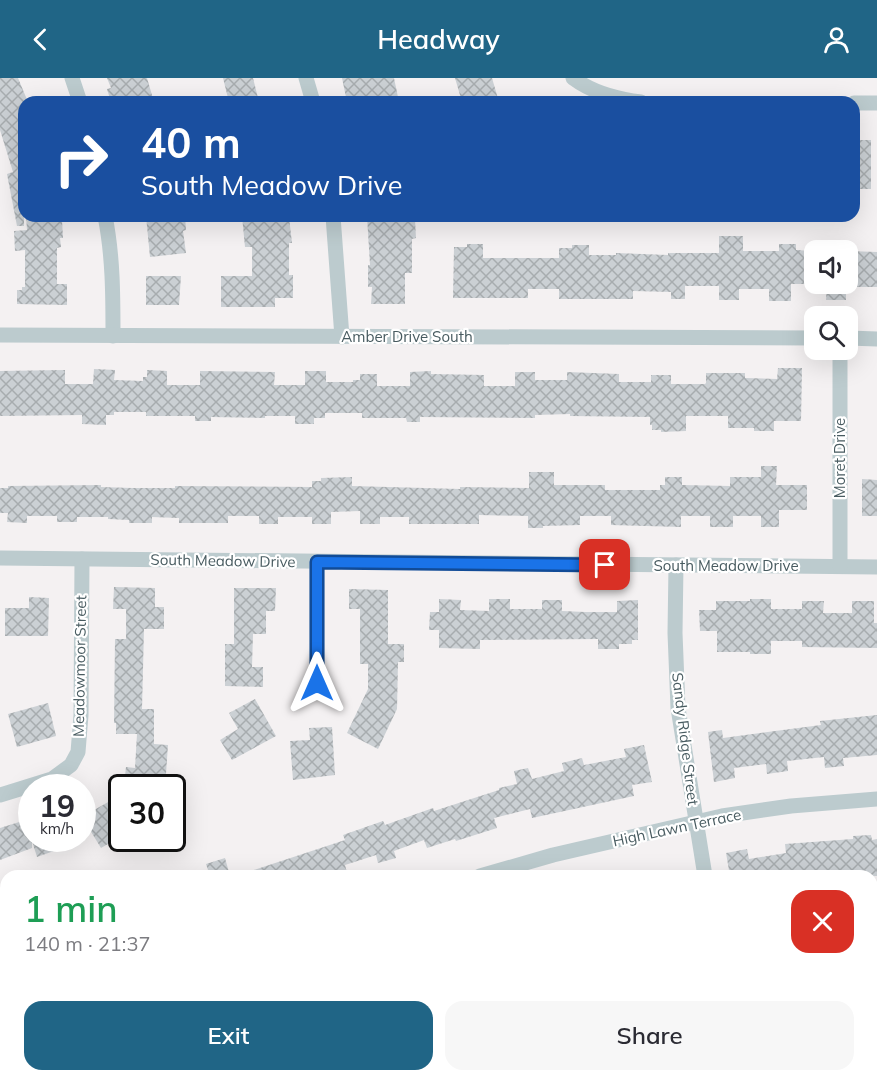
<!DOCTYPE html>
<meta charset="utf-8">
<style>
:root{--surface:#fff;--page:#f7f7f7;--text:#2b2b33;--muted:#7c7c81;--accent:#206586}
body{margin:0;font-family:Mulish,sans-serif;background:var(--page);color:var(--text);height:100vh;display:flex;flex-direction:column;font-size:22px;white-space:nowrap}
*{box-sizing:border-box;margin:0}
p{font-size:20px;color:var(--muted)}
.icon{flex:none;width:33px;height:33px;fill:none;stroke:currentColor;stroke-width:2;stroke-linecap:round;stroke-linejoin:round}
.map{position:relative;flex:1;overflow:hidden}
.side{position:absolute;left:0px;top:792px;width:878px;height:212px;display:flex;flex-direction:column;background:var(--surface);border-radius:18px 18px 0 0;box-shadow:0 6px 24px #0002}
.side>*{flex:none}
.guide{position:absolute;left:18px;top:18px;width:842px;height:126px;border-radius:18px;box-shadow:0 6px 24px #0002;background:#1a4fa0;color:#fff;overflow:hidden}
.buttons{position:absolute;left:804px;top:162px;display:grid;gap:12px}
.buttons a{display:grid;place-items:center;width:54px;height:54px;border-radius:12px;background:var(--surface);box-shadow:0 6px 24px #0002;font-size:30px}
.speed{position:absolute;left:18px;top:696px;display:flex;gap:12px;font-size:30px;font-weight:700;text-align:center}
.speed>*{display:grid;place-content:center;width:78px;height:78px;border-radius:50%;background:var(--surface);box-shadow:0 6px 24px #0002;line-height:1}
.speed small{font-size:15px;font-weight:400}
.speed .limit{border:3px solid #111;border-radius:9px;background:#fff;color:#111}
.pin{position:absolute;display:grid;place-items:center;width:51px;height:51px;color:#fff;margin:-26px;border-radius:12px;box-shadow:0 3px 9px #0006}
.me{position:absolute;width:66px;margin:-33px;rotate:0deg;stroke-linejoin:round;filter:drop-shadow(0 0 4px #0008)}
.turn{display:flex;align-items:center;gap:21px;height:126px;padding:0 24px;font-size:27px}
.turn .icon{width:78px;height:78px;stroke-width:2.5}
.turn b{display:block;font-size:42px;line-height:51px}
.round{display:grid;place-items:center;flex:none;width:63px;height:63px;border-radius:18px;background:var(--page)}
.overview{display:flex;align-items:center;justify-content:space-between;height:102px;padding:0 24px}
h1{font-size:36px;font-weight:600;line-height:45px;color:#1e9e55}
.cta{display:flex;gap:12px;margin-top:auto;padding:12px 24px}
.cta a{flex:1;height:69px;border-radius:18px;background:var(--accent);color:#fff;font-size:24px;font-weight:600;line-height:69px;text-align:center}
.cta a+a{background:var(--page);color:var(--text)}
header{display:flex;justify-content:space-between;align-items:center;height:78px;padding:0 24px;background:var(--accent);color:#fff;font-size:27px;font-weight:600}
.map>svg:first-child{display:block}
.building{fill:url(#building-cross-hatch)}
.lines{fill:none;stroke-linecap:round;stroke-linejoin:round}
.street{stroke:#bccbce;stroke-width:15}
.route-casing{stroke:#114b97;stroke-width:15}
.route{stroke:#1a73e8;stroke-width:10}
.labels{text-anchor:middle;stroke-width:4.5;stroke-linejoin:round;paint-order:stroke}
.street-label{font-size:15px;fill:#485b60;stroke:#fff}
</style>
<header><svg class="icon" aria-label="back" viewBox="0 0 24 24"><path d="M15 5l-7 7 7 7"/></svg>Headway<svg class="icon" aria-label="person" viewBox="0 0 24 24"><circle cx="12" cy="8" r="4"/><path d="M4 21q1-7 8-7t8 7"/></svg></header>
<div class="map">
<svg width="877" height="1003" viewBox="0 0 877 1003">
<defs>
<pattern id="building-cross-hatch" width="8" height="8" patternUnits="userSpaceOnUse" patternTransform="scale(1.5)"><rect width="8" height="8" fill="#cbd0d4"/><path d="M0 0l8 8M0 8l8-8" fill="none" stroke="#a7acaf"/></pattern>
</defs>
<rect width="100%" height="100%" fill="#f4f1f2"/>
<g class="building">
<path d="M0,0H18L28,24H24V148H17L7,96L13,94L0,52Z"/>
<path d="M107,0H147L154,24H111L107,11L111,10Z"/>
<path d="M223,0H253L259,24H229Z"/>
<path d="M342,0H394L399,24H347Z"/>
<path d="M455,0H492L499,24H462Z"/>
<rect x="854" y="62" width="17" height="49"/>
<path d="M26,138H58L59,142H62L63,160H60L61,169L57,170V206H67V227L17,226V212H22V209H25V172L15,173L14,153L27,152Z"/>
<path d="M146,138H185L186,152L183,153L186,175L150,179Z"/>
<path d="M242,138H276L277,140L289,139L292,165H289V197H293V220H275V229H221V198H252V169H245Z"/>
<path d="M367,138H408V143L415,142L416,160L412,161V195H405V226H371L372,209H368V187H370Z"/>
<path d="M719,158H743V173H779V166H796V172L814,173V206H791V223H769V211H739V222H719V208H685V221H671V214L633,213V221H559V211H528V220H453L454,169H467V166H483V180H559V170H572V167H589V177H616V175L668,177V175H719Z"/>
<path d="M848,173L877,174V209H848Z"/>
<path d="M146,198H181L179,227H146Z"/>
<path d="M827,206H846V222H826Z"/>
<path d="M778,290H802L801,343H774V353H754V350H728V338H686V353L661,354V352H652V347H650V339L570,338V336L535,337V340L420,339V344H407L406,340H362V335H325V340H314V346H295V338H265V340L211,339V343H195V338H146V334H114V337H106V347L82,346V337L0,338V293L65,292V306H93L94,291L115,292L114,302L143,303V299H147V292L167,293V307H200V293L275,294L274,307H305V293H326V304H353V302H360V296H377V308H410V294L431,293V296L484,297V308H515V294H535V302H567V294L619,296V304H651V297H671V306H705L706,305V295H745V300L777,301Z"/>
<path d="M761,388H777L776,407H807V432H779V449H761V438H733V449H710V438H681V449L611,447V438H580V447L543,448V450H528V438L479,437V446H409V439H380V446H360V433L331,434V446H312V439H278V446H259V438H228V445H179V440L152,439V445H129V442L108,441V439H77V444H57V438H27V445L7,444L8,435H0V410H8V408L101,407V409L132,410H175V408L312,409V403H321V400L352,399V408L460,411V409L529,410V394H554V407H605V412H660V407H665V399H682V407L730,408V399H761Z"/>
<path d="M862,401L877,402V438H862Z"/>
<path d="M114,509L155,510V529H164V551H144L142,631H154V666L168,667L165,710L124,707L126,689L135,690L137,656H116V645H114L115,561H126V531H113Z"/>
<path d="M234,510H276L275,533H266V556H253L252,589H263V609L225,608V566H234Z"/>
<path d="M349,511L388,512V566H404V584H398L397,631L378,671L347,655L368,611V586H360V531H349Z"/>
<path d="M29,519L49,520L48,558H5V530H29Z"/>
<path d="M439,521L461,522L460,532L489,533V521H510V531H542V522H562V533L585,534H617V523L638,522V562H632V566H619V571H598V561L480,562V571L439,570V552H429L430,534H439Z"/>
<path d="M750,521H771V531H802V523H824L823,535H852V523H874V545H877V570L802,569V563H771V576H750V574H717V553H700L699,532H716V523H750Z"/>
<path d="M255,621L276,658L232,682L220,662L238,651L229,635Z"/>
<path d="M48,625L56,658L17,669L8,636Z"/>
<path d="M877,637V677L843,680L844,688L825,690L824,679L787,683L788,693L767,696L766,686L734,690L735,700L714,704L708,654L722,652L723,660L821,647L820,643Z"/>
<path d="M332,649L335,697L293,702L290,663L310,662L309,650Z"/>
<path d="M644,667L652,704L632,707L634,718L532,740L530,731L494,740L497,750L456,763L455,761L427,770L424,762L394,773L396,780L378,785L376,777L345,787L348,798H245V795L345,762L343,757L383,743L385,747L433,730L434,733L499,712V710L517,706L514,693L528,690L532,701L564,693L562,685L582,680L584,687L626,679L624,671Z"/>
<path d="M122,716V758L101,770L82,739Z"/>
<path d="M32,740V760H82V763L37,779L32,763V770L0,782V750Z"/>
<path d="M871,757L872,762L877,761V798H730L726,775L747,771L749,781L786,775L785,766L853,761V758Z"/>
<path d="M225,780L230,798H210L206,786Z"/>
</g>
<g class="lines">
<g class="street">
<path d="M72,0L80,24"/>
<path d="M306,0L313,24"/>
<path d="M573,0C593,15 616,21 641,24"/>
<path d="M854,25H877"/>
<path d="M105,138C113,178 113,218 113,258"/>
<path d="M333,138L342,259"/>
<path d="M0,257L814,260"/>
<path d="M848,260L877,261"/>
<path d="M0,480L877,489"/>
<path d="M317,484V605"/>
<path d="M676,487L675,555L678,630L705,798"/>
<path d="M840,488V272"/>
<path d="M0,717L52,701L71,687L78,674L81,637L82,481"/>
<path d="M480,798L553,777L722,738L791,728L877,721"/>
<path d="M872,949H877"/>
<path d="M0,954L6,952"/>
<path d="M740,998L741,1003"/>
<path d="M582,1003L601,998"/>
</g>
</g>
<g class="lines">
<defs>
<path id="route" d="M317,605V484L605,487"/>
</defs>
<use href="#route" class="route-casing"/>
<use href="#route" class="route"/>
</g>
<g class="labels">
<g class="street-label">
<text x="407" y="264">Amber Drive South</text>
<text transform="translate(840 380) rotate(-90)" y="5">Moret Drive</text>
<text transform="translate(223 483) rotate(1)" y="5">South Meadow Drive</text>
<text x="726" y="493">South Meadow Drive</text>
<text transform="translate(80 588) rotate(-89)" y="5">Meadowmoor Street</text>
<text transform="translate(685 661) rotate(83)" y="5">Sandy Ridge Street</text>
<text transform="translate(677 750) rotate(-12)" y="5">High Lawn Terrace</text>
</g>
</g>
</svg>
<div class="buttons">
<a><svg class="icon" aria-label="sound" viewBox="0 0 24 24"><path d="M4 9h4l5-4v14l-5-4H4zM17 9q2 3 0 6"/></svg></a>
<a><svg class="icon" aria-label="search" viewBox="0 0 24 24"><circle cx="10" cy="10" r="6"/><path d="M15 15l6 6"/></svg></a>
</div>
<div class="speed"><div>19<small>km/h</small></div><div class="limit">30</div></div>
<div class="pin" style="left:605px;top:487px;background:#d93025"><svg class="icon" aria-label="arrive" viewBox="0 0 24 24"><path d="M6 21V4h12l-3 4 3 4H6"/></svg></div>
<svg class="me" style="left:317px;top:605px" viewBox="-20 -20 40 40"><path d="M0-17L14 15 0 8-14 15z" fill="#1a73e8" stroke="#fff" stroke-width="4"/></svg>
<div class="guide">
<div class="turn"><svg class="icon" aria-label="right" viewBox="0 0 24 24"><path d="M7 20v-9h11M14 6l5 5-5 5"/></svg><div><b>40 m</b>South Meadow Drive</div></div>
</div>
<section class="side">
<div class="overview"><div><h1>1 min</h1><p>140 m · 21:37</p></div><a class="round" style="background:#d93025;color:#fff"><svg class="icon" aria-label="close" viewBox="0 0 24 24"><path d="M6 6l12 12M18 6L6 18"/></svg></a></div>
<div class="cta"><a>Exit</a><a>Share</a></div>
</section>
</div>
